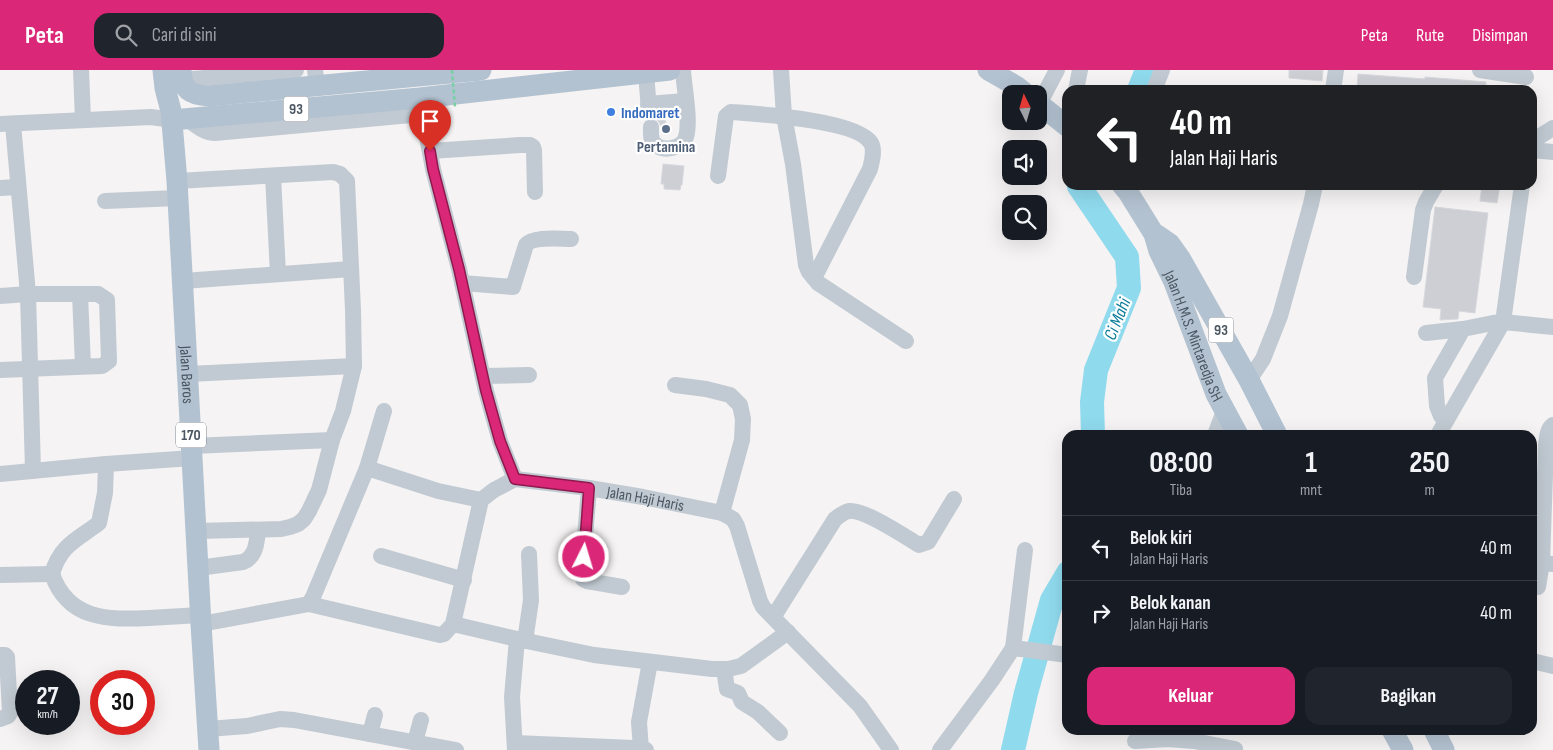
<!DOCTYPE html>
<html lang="id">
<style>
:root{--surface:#171b24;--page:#20242c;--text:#f1f3f6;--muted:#9ea1a6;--line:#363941;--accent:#db2777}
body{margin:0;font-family:"Sofia Sans Condensed",sans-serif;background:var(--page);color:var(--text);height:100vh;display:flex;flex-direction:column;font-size:19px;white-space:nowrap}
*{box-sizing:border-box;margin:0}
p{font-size:16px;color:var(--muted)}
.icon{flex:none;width:28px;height:28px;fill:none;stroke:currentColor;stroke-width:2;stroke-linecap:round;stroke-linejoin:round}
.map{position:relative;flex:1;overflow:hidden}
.details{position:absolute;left:1062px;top:360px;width:475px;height:305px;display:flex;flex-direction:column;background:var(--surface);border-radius:15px;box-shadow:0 5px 20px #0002}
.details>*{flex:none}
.banner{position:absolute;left:1062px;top:15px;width:475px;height:105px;border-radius:15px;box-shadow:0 5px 20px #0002;background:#202124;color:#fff;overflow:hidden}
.needle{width:32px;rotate:355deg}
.buttons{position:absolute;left:1002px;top:15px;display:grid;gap:10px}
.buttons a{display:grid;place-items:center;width:45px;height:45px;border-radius:10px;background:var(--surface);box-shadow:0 5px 20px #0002;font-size:25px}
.speed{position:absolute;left:15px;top:600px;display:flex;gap:10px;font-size:25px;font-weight:700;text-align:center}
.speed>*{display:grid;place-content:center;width:65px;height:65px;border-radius:50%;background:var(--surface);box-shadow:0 5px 20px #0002;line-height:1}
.speed small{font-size:12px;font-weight:400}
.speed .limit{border:8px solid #d22;background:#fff;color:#111}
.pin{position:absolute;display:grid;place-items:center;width:42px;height:42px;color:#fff;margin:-51px -21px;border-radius:50% 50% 50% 0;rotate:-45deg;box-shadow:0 0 5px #0007}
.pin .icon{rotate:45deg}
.me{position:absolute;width:55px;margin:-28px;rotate:5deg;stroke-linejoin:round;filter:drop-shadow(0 0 4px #0008)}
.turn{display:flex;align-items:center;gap:18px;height:105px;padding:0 25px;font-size:22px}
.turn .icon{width:65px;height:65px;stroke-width:2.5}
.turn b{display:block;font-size:35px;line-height:42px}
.eta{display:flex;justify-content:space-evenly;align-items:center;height:85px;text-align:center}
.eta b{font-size:30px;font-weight:700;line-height:35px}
.button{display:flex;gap:10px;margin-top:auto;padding:10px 25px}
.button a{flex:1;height:58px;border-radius:15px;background:var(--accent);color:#fff;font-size:20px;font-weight:700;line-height:58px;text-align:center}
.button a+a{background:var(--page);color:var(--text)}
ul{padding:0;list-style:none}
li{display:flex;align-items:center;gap:15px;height:65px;padding:0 25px;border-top:1px solid var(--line)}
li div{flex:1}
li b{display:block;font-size:19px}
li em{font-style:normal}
header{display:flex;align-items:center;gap:30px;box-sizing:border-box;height:70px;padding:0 25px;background:var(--accent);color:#fff}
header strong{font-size:24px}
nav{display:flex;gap:28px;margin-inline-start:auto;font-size:18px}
.search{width:350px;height:45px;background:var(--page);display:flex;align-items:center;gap:12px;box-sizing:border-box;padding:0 18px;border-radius:15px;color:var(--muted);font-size:19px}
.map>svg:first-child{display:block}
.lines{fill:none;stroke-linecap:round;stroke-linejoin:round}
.river{stroke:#90daee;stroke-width:24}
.building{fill:#cdcfd5;stroke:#d7d9de}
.minor{stroke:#c1cad2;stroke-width:16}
.major{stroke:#b3c2d1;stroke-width:21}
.path-bridge{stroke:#7ad0a6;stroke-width:2.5;stroke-dasharray:4 2.5;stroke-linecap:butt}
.route-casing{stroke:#8e194d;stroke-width:12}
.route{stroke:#db2777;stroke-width:9}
.shop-dot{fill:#3f7fe0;stroke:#fff;stroke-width:2}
.service-dot{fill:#5c6f8a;stroke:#fff;stroke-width:2}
.labels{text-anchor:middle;stroke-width:4.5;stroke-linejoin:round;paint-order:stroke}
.shield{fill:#fff;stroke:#808990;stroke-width:1}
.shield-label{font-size:15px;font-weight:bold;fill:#4a5661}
.shop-label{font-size:16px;font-weight:bold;fill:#366cbe;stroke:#fff;text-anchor:start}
.service-label{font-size:16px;font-weight:bold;fill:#4e5e75;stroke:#fff}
.street-label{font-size:16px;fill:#4a5661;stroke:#fff}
.water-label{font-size:18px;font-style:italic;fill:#0c7c9b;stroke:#fff}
</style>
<header>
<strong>Peta</strong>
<div class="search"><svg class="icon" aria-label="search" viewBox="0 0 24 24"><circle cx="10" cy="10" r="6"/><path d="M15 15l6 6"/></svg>Cari di sini</div>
<nav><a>Peta</a><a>Rute</a><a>Disimpan</a></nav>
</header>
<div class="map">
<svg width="1553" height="680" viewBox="0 0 1553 680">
<rect width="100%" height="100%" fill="#f5f3f3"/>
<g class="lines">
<g class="river">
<path d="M1139,20L1147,0"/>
<path d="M1079,116L1127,187L1129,218L1096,300L1092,332L1093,365"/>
<path d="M1013,680L1026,623L1052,530L1068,503"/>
</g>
</g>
<g class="building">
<path d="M1289,0H1323L1322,11L1289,8Z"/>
<path d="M1358,4L1425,9V7L1486,12V20H1357Z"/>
<path d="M658,43H665L666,55L661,56L659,52L655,48Z"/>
<path d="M663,94L684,96L682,115H681L680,120L664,119V114H661Z"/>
<path d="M1482,115H1500L1497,133L1480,131Z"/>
<path d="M1435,137L1488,143L1475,243L1459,241L1458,249L1440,250L1441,239L1423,237Z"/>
</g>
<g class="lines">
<g class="minor">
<path d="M81,0L83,50"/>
<path d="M315,0L317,16"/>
<path d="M781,0L784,46L793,94L806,195L809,202L818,213L906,271"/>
<path d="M1480,0L1526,7"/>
<path d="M646,3L649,40"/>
<path d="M181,10L296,0"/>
<path d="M1076,20L1080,0"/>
<path d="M1154,20L1162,0"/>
<path d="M1333,20L1336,0"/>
<path d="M420,28L433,99L459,199L486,321L500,371L515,409"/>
<path d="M648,34L685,31"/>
<path d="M1039,34L1057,0"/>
<path d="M187,49C196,55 204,63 215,63L422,44"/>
<path d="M0,54L151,47L172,50"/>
<path d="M13,54L28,224L33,401"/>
<path d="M651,57C651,63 650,71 656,75C664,82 683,78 686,67C691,51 684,18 683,0"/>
<path d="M1532,80L1553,82"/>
<path d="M1534,80L1537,68L1553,58"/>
<path d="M430,81L520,75H530L533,77L534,80L535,122"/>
<path d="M273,106L278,204"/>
<path d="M718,106L726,46L731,42C758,44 857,50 871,73C875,80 872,91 870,99L814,208"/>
<path d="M177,111L333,102L340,104L347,111L353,240L354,296L343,341L332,370L319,420L309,441L304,449L298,454L290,457L281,459L196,461"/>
<path d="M0,118L18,117"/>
<path d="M105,131L178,128"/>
<path d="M1414,207L1423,140L1426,132L1436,115"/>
<path d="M183,211L351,199"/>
<path d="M462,213L513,217L526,175C533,166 560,169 571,169"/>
<path d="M80,224L83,296"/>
<path d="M0,226L28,224H98L107,230L109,291L102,296L0,300"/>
<path d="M1426,263L1463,259"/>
<path d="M188,304L354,296"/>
<path d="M483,306L529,305"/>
<path d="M1249,310L1263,289L1280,246L1311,134L1315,115"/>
<path d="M675,315L706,319L730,325L740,335L743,349L742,370L722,443"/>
<path d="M1441,346L1437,336L1435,308L1463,259L1493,253L1503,252L1553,257"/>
<path d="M1553,355C1547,359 1547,368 1546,375L1542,493L1553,494"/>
<path d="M1215,365L1224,341"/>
<path d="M1438,365L1503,252L1522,115"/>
<path d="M192,376L332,370"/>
<path d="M367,398L438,421L481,430"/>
<path d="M0,404L106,394L192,388"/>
<path id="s1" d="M515,409L589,418L643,427L722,443L733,449L737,456L760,531L763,537L860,636L891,680"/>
<path d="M589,418L582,504L583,509L587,511L622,517"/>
<path d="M381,486L464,510"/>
<path d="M198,498L243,492C256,487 257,472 258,460"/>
<path d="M52,504C68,550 108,550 149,548C166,547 183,546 200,545"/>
<path d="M52,504C60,475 78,469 99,453L105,423L106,394"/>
<path d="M0,505L52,504"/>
<path d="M1538,517L1542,493"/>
<path d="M309,534L313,527L367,398L384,341"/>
<path d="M774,546L835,449C839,446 844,442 849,441C864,439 904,466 919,475L928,472L954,429"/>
<path d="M201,554L309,534L440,565L444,564L453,554L481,430L494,420L515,409"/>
<path d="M453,554L517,569L512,627L515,680"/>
<path d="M517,569L594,585L712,599H728L741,596L788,562"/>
<path d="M525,571L531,530L529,484"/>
<path d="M1013,578L1025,480"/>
<path d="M0,585H5L7,587L10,643L8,646L0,649"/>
<path d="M1532,591L1553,596"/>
<path d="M724,599L727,619L738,623L742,632L758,642L780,663"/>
<path d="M208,659L247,656L280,649L294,650L456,680"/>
<path d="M370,664L375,645"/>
<path d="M1135,671L1168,669L1194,671L1235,679"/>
<path d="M415,672L421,650"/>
<path d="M515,673L633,678L646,680"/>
<path d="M641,679L639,652L650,592"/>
<path d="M940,680L992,610L1013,578L1068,585"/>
</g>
<g class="major">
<path id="s2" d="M163,0L165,18L171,41L177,111L201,554L209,680"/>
<path d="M181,0C182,20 190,25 209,26L481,0"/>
<path d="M988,0L1016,16L1026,24"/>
<path d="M1039,34L1068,57"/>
<path d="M172,50L420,28L670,0"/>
<path id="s3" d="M1122,115L1128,122L1154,164L1159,181L1174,212L1216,324L1238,365"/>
<path d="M1157,165L1170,174L1180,188L1249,310L1277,365"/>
<path d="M1392,660L1403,680"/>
<path d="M1434,660L1444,680"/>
</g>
<path class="path-bridge" d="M452,0L455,37"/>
</g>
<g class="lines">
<defs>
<path id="route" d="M430,81L433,99L459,199L486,321L500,371L515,409L589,418L584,487"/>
</defs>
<use href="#route" class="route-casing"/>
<use href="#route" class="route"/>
</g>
<circle class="shop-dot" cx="611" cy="42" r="5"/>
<circle class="service-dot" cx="666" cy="59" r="5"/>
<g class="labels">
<g class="shield">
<rect x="283.5" y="26.5" width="25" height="25" rx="4"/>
<rect x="1208.5" y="247.5" width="25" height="25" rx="4"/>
<rect x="176" y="352.5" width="30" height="25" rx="4"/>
</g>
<g class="shield-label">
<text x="296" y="44">93</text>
<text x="1221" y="265">93</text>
<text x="191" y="370">170</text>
</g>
<g class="shop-label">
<text x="621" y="48">Indomaret</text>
</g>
<g class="service-label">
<text x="666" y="82">Pertamina</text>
</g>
<g class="street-label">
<text dy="6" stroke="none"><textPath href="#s3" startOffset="168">Jalan H.M.S. Mintaredja SH</textPath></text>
<text dy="6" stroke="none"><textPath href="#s2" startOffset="306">Jalan Baros</textPath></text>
<text dy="6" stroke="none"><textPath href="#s1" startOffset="132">Jalan Haji Haris</textPath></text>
</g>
<g class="water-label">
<text transform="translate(1117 249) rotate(-68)" y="6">Ci Mahi</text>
</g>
</g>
</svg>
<div class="buttons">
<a><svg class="needle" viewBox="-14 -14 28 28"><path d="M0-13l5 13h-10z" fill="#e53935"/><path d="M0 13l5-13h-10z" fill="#9ea1a6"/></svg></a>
<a><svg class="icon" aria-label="sound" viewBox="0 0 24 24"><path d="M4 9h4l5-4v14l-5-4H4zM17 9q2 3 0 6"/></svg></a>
<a><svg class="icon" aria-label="search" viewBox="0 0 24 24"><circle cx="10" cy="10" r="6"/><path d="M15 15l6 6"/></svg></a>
</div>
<div class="speed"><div>27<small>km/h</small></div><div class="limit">30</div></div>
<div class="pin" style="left:430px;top:81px;background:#d93025"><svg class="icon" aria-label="arrive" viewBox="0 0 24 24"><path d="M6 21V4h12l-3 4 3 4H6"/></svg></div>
<svg class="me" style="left:584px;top:487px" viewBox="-20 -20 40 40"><circle r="17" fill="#db2777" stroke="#fff" stroke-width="3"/><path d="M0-11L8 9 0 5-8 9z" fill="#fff"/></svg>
<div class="banner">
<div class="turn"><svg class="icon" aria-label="left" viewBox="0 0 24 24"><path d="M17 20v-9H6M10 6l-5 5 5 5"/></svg><div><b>40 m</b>Jalan Haji Haris</div></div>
</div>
<section class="details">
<div class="eta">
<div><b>08:00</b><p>Tiba</p></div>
<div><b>1</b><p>mnt</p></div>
<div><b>250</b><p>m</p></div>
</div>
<ul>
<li><svg class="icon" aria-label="left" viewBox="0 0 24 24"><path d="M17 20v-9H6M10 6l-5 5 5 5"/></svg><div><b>Belok kiri</b><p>Jalan Haji Haris</p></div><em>40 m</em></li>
<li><svg class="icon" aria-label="right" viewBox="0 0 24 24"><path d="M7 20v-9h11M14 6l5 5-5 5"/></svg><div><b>Belok kanan</b><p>Jalan Haji Haris</p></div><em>40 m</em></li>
</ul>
<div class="button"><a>Keluar</a><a>Bagikan</a></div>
</section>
</div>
